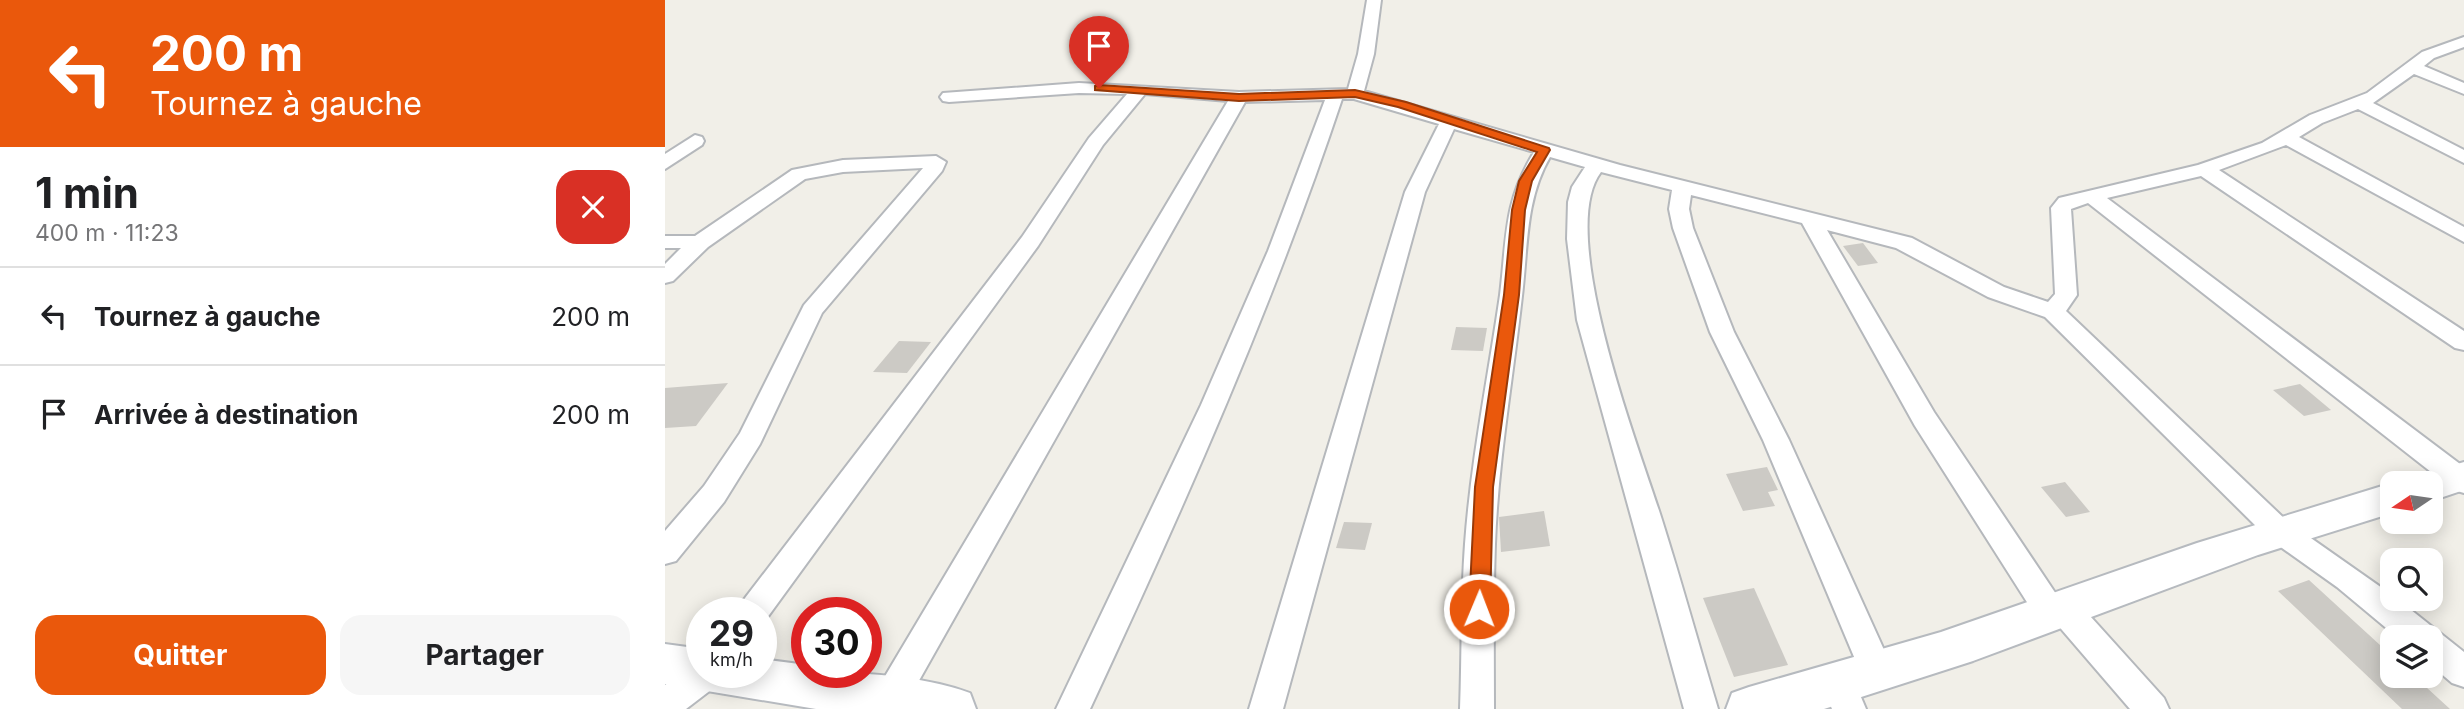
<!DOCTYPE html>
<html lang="fr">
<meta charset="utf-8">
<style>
:root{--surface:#fff;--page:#f6f6f6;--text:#202124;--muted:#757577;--line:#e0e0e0;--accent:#ea580c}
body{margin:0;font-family:Inter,sans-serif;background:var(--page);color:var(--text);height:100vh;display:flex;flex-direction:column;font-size:26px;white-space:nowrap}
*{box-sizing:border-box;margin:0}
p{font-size:23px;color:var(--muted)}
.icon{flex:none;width:38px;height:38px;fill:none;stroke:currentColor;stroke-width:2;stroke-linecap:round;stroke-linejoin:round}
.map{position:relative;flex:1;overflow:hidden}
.drawer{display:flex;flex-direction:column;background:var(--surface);width:665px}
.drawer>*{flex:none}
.top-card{background:#ea580c;color:#fff;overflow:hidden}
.needle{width:46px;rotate:257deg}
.buttons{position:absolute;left:1715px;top:471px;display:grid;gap:14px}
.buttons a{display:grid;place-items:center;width:63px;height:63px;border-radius:14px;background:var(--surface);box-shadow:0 4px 18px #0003;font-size:35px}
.speed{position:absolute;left:21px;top:597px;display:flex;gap:14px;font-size:35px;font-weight:700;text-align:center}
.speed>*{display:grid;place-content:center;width:91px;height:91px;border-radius:50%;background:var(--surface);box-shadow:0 4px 18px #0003;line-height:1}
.speed small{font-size:18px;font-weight:400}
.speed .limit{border:10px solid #d22;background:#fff;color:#111}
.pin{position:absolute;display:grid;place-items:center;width:60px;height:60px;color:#fff;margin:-72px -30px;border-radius:50% 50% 50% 0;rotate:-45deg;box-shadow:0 0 7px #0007}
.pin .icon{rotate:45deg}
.me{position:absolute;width:77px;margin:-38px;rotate:1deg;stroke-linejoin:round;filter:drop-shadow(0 0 5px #0008)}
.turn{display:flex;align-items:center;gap:24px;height:147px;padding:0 35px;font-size:32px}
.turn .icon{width:91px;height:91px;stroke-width:2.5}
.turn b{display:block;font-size:49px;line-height:60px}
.round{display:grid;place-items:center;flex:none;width:74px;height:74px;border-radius:21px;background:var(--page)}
.summary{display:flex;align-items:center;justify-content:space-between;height:119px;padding:0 35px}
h1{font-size:42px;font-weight:700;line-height:52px}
.cta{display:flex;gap:14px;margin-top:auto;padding:14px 35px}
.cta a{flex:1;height:80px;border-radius:21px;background:var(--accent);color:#fff;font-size:28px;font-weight:700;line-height:80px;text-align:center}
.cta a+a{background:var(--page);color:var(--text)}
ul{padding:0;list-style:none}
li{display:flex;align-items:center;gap:21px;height:98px;padding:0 35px;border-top:2px solid var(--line)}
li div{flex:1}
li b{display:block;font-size:26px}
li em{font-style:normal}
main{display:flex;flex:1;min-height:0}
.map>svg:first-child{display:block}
.building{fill:#cccac5}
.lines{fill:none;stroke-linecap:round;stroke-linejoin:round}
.street-casing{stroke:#b5b8bc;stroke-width:4}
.secondary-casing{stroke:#b6babf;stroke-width:4}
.street{fill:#fff;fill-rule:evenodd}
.secondary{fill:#fff;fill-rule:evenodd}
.route{fill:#ea580c;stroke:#983908;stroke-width:2}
</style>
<main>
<section class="drawer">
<div class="top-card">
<div class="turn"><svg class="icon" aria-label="left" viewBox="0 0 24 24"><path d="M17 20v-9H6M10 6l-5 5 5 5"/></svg><div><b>200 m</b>Tournez à gauche</div></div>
</div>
<div class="summary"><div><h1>1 min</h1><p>400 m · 11:23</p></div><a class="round" style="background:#d93025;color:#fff"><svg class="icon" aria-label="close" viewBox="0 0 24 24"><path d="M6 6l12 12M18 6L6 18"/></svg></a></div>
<ul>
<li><svg class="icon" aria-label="left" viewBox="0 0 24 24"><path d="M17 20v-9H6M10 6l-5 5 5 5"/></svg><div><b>Tournez à gauche</b></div><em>200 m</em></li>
<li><svg class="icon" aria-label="arrive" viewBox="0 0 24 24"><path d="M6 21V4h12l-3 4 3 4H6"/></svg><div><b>Arrivée à destination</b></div><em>200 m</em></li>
</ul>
<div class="cta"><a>Quitter</a><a>Partager</a></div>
</section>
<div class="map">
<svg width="1799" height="709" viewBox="0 0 1799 709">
<rect width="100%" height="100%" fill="#f1efe8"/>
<g class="building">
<path d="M1198,243L1213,263L1193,266L1178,246Z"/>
<path d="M791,327L822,328L818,351L786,350Z"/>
<path d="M234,341L266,342L242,373L208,372Z"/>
<path d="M63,383L31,426L0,428V388Z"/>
<path d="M1635,384L1666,410L1639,416L1608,390Z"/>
<path d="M1102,467L1113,490L1103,492L1110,506L1078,511L1061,474Z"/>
<path d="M1400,482L1425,512L1401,517L1376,487Z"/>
<path d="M879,511L885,546L836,552L834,517Z"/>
<path d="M679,522L707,523L700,550L671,548Z"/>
<path d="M1644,580L1727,656V676H1749L1785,709H1737L1613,591Z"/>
<path d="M1089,588L1123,665L1069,677L1038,598Z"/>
</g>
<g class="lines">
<defs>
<g id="street">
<path d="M702,0H716L709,54L699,91L955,165L1247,238L1339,287L1383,302L1390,294L1386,208L1394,198L1533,165L1597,143L1645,115L1702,93L1757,52L1799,37V47L1769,58L1759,66L1799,83V94L1749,74L1708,103L1799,150V163L1693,109L1657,123L1634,137L1799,227V242L1621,145L1554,170L1799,331V350L1790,348L1536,176L1442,198L1799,467V493L1789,490L1423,203L1406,209L1412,295L1401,311L1623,522L1727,595V598H1731L1799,652V687L1787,683L1766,665V637H1732L1672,587L1603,538L1380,317L1323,297L1231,248L1162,230L1269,412L1391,594L1407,596L1499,698L1504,709H1465L1391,623L1385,625L1374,621L1250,426L1137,223L1026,195L1024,209L1028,228L1069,332L1124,440L1229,672L1224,683L1212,687L1200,683L1098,440L1045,332L1008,228L1004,209L1007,190L936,172C890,232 975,450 997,520C1017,583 1034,646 1053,709H1019L912,320L902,239L903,202L907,187L920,167L885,157C860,200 863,247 857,296C848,378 833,461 830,544C828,599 829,654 829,709H795C797,654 796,598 800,544C806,460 823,378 835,295C842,238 838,203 869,152L789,129L760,192L618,709H584L740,192L774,124L689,99H677C607,309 518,509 425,709H391L536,405L603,251L660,100L580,102L238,709H212L208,699L213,688L563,101L480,94L438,145L373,246L99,622L96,623V612H72L77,602L357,237L424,138L462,94L414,93L284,102L278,101L275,97L278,93L414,83L574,92L683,89L693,54Z"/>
<path d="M30,135L37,137L39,141L37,145L0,169V154Z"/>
<path d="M271,156L281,162L277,171L157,313L95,444L59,502L11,561L0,564V531L39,486L75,433L139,305L258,168L178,172L140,179L43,247L8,281L0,283V264L16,248H0V236H30L127,170L178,160Z"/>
<path d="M37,659V672H60L55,683L21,709H0V685Z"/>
<path d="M1173,667L1185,671L1201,709H1167L1156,682L1161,671Z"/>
</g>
<g id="secondary">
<path d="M1799,462V490L1766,501V483H1748L1752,476Z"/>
<path d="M1727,483V513L1593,555L1308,661L1159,709H1061L1067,693L1084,687L1276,632L1532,543Z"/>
<path d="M0,644L37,649V672H96V659L142,665V672C192,672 257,675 305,693L311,709H151L0,684Z"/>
</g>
</defs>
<use href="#street" class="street-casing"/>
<use href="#secondary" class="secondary-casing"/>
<use href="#street" class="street"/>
<use href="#secondary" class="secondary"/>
</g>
<path class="route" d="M434,85L574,94L690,90L741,102L884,148L885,150L867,181L860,210L854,295L828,487L825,609L822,616L814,618L807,616L804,609L810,487L839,295L847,210L854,181L872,152L733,107L690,97L574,101L430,90V86Z"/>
</svg>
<div class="buttons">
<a><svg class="needle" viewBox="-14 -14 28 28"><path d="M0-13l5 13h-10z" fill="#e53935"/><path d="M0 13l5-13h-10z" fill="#757577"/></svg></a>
<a><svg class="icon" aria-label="search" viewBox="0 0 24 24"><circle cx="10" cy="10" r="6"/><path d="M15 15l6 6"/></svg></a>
<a><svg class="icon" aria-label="layers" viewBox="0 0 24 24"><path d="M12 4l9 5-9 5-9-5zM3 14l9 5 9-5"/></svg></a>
</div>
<div class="speed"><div>29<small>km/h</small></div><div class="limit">30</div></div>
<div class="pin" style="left:434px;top:88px;background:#d93025"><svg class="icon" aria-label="arrive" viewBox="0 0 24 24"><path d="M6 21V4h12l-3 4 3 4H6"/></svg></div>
<svg class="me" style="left:814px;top:609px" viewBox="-20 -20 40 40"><circle r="17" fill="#ea580c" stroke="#fff" stroke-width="3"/><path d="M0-11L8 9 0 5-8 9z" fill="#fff"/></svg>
</div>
</main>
